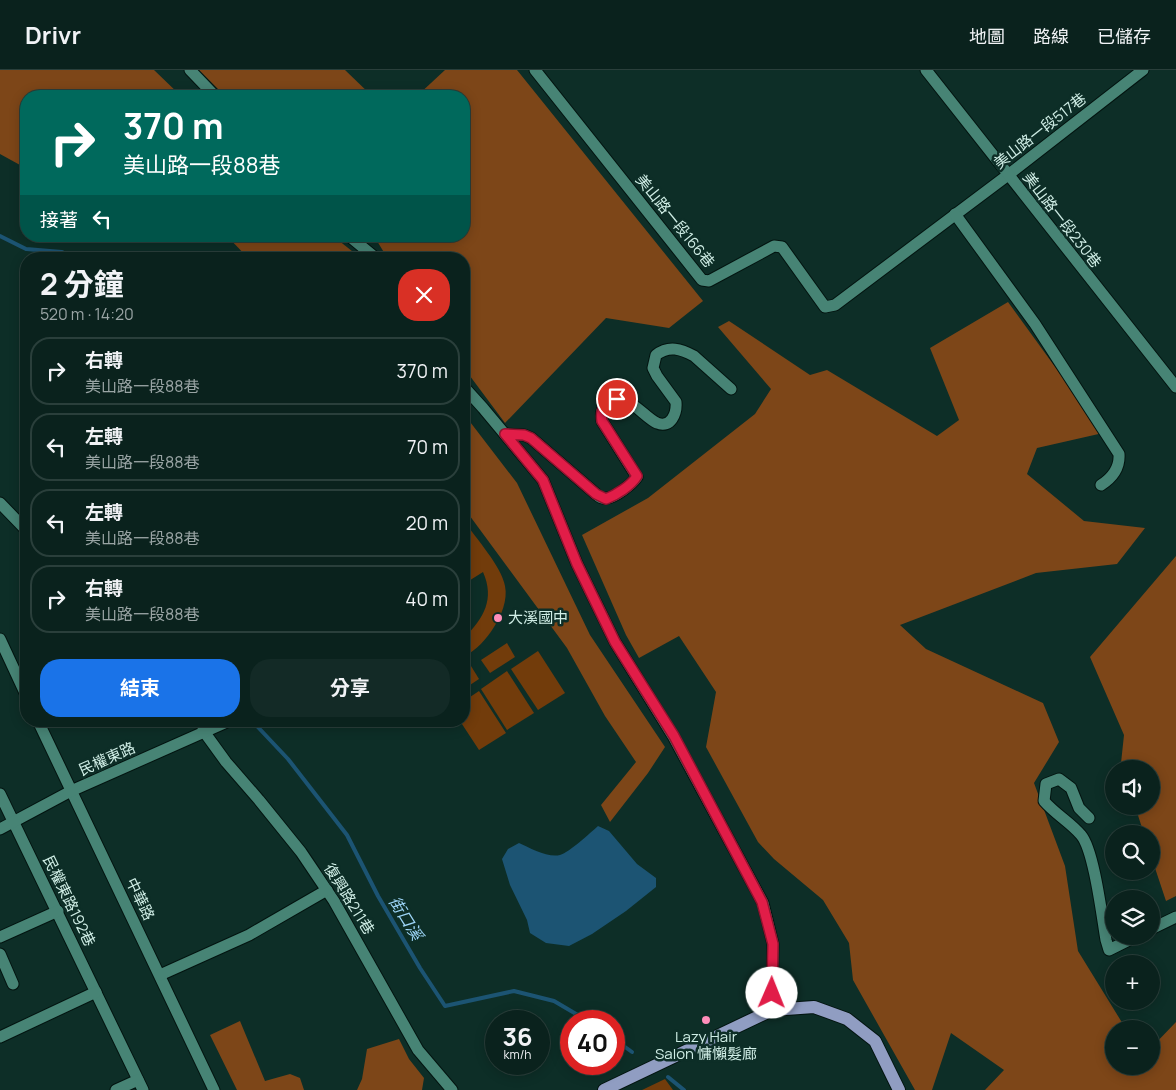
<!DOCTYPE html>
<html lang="zh-TW">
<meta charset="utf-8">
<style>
:root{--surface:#0a221d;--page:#132a26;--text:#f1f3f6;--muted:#99a4a4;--line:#2a3f3b;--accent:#1a73e8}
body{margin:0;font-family:Manrope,"Noto Sans TC",sans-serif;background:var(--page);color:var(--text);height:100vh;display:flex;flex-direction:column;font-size:19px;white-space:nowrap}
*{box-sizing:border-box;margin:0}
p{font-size:16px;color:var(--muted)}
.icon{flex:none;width:28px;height:28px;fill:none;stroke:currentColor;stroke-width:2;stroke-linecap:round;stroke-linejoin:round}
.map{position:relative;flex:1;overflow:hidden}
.panel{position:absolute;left:20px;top:182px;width:450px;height:475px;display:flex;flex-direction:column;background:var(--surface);border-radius:20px;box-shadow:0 2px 12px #0003,0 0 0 1px var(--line)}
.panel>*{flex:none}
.banner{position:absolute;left:20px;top:20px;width:450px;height:152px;border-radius:20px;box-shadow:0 2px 12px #0003,0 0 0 1px var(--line);background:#00695c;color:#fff;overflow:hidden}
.tools{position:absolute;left:1105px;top:690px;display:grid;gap:10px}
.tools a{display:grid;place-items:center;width:55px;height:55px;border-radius:50%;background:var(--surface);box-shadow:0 2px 12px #0003,0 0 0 1px var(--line);font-size:25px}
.speed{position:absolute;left:485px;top:940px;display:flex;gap:10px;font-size:25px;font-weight:700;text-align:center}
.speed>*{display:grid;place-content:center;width:65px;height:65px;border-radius:50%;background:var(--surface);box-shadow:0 2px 12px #0003,0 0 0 1px var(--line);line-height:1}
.speed small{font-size:12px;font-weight:400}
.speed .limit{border:8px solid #d22;background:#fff;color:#111}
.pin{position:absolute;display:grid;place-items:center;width:42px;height:42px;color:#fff;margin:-21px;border:2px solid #fff;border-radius:50%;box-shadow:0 1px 5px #0007}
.me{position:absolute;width:55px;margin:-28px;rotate:1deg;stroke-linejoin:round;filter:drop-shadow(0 0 4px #0008)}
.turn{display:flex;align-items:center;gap:18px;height:105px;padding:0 20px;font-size:22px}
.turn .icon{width:65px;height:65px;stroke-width:2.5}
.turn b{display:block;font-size:35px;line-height:42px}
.then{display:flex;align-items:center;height:48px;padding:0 20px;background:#0003;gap:10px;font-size:19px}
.round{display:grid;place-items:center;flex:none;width:52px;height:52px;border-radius:20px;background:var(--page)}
.summary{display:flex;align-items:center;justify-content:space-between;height:85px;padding:0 20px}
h1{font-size:30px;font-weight:700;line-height:38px}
.primary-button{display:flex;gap:10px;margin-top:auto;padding:10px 20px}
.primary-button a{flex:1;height:58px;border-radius:20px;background:var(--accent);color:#fff;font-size:20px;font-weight:700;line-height:58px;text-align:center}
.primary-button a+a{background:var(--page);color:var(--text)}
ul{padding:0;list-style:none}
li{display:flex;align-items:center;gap:15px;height:68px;margin:0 10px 8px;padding:0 10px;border:2px solid var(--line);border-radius:20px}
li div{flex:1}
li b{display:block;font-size:19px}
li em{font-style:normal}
header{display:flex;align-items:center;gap:30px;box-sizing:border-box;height:70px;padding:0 25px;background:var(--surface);border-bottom:1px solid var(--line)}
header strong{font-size:24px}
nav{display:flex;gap:28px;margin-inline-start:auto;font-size:18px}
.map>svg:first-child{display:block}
.green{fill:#723c0b}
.forest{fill:#7d4618}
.water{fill:#1c5473}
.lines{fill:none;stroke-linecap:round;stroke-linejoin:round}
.stream{stroke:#1c5473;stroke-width:4}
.minor-casing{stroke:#031410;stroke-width:13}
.major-casing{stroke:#031410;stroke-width:14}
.minor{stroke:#478475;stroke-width:11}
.major{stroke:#909dc2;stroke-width:12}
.route-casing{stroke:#92132f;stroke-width:12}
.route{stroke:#e11d48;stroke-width:9}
.poi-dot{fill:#ff8eba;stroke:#0d2e27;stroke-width:2}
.labels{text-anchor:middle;stroke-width:5;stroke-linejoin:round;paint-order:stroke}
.street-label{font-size:15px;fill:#d0eee6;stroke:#0d2e27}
.poi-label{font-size:15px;fill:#d0eee6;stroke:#0d2e27;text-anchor:start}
.water-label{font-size:16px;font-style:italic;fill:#9ed6f9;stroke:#0d2e27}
</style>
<header>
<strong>Drivr</strong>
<nav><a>地圖</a><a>路線</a><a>已儲存</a></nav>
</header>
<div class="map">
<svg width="1176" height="1020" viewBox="0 0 1176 1020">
<rect width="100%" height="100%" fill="#0d2e27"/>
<g class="green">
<path d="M464,451C475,467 502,497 505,516C508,530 501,546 494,557C486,570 477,579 464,587V568C484,548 495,529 483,502L464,514Z"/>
<path d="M507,573L515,587L490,603L481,590Z"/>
<path d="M538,581L565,623L538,640L511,599Z"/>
<path d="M471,596L479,609L464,619V601Z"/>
<path d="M507,601L534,643L507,660L481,619Z"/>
<path d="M479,621L506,663L479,680L460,651H464V631Z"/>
<path d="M665,1009L673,1020H642Z"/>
</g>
<g class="forest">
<path d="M0,0H154L181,26H26V94L20,95L0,84Z"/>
<path d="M199,0H345L372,26H225Z"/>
<path d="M445,0H517L703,231L669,258L606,248L505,353L464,298V189H388L374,166H464V26H417Z"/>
<path d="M227,166H333L362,189H249Z"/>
<path d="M1008,232L1103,363L1037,378L1027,404L1084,451L1145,458L1117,494L1036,503L900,555L926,579L1043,633L1059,672L1034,713L1065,796L1078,881L1126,959H1114V996H1151V978L1176,952V1020H985L1004,1000L951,963L932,1020H915L853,910L849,873L823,830L774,789L758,772L706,677L716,622L679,566L639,588L626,565L582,465L648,428L755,344L771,319L718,257L729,251L810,305L827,300L937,366L959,350L930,278Z"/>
<path d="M464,344L517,413L590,565L665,677L648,703L610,752L601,735L636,692L605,646L567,578L464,438Z"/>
<path d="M1176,486V826L1166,831L1151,786V764H1144L1135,736H1151V699H1123L1121,693L1124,665L1090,587Z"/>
<path d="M240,951L265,1011L290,1004L300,1008L304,1020H237L210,965Z"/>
<path d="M399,969L409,989L424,1008L422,1020H357L362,1009L367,979Z"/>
</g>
<path class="water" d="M598,756L609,761L637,794L656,808V817L626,841L592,864L569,876L546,873L530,863L527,850L510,815L502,789L508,779L519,773C530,778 548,788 560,785C570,782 590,763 598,756Z"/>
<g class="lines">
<g class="stream">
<path d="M0,166L26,179L62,182L75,189"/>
<path d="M255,654L288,689L347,765L378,826L420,898L445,936L514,921L554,931L588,951"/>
<path d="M614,969L632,982"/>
<path d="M668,1007L684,1020"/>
</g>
<defs>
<g id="minor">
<path d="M190,0L215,26"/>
<path d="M535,0L702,210L709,211L774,176L782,177L825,237L835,235L1008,105L1143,0"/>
<path d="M926,0L1176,317"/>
<path d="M955,144L1035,254L1119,384C1120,398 1112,408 1101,415"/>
<path d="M349,166L377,189"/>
<path d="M464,317L483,338L543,410L577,494L615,572L673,666L763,833L773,874L772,940"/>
<path d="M505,364L524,365L531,368L596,424C599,427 603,429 607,428C616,427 632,414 637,407L602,351C601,343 601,339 607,333C624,317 644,348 657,353C671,359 677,343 676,332L657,306L653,298L656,285C669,275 681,279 694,286L731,319"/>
<path d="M0,433L26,460"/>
<path d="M0,569L26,625"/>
<path d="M38,651L214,1020"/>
<path d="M201,651L205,663L226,692L259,730L301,782L334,831L418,980L452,1020"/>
<path d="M0,724L143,1020"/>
<path d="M1089,748L1079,738L1071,718L1059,709L1046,714L1044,731C1055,744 1070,752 1081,765C1094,780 1102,847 1106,870L1109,880L1137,866"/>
<path d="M0,759L71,721L229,651"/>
<path d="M1151,859L1176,847"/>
<path d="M0,867L58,841"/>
<path d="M0,884L13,914"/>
<path d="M160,905L249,865L327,820"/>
<path d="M0,967L96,922"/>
<path d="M116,1020L138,1010"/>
</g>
<path id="major" d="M604,1020L772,940L814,937L847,949L875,971L899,1020"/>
</defs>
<use href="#minor" class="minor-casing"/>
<use href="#major" class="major-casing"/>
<use href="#minor" class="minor"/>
<use href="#major" class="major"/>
</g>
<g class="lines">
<defs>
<path id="route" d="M617,329C605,331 600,339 602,351L637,406C631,416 616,425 606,429L596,424L531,368L524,365L505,364L543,410L577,494L615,572L674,666L762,832L773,874L772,923"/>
</defs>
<use href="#route" class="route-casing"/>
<use href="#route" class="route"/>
</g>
<g class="poi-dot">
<circle cx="498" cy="548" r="5"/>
<circle cx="706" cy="950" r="5"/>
</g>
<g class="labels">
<g class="street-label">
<text transform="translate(1040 61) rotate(-38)" y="5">美山路一段517巷</text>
<text transform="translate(1062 150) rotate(52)" y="5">美山路一段230巷</text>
<text transform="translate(675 151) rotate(51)" y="5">美山路一段166巷</text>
<text transform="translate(107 689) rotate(-24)" y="5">民權東路</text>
<text transform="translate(140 829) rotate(64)" y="5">中華路</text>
<text transform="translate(349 829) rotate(58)" y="5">復興路211巷</text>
<text transform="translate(69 831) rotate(64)" y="5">民權東路192巷</text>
</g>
<g class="poi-label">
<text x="508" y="553">大溪國中</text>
<text x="706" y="972" text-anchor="middle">Lazy Hair<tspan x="706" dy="17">Salon 慵懶髮廊</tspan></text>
</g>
<g class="water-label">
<text transform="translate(406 848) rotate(58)" y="6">街口溪</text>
</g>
</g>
</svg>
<div class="tools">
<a><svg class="icon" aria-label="sound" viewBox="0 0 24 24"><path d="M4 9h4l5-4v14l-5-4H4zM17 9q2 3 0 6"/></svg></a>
<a><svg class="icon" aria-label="search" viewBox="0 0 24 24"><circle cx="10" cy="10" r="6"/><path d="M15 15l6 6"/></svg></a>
<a><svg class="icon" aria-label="layers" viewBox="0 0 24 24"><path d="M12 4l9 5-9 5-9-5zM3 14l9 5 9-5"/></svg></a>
<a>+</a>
<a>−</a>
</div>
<div class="speed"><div>36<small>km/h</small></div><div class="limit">40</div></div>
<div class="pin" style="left:617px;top:329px;background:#d93025"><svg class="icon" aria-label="arrive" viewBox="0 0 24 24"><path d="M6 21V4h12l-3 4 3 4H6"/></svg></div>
<svg class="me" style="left:772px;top:923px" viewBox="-20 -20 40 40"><circle r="19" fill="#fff"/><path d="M0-13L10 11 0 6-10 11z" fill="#e11d48"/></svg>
<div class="banner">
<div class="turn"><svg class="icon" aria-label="right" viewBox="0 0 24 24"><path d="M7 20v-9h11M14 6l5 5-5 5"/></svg><div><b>370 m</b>美山路一段88巷</div></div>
<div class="then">接著<svg class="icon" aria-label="left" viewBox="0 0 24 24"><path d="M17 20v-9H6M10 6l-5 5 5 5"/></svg></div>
</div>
<section class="panel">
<div class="summary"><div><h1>2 分鐘</h1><p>520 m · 14:20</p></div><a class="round" style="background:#d93025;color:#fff"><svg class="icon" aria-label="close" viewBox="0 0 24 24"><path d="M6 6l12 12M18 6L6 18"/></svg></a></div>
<ul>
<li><svg class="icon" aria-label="right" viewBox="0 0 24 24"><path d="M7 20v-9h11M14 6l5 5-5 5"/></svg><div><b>右轉</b><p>美山路一段88巷</p></div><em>370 m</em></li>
<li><svg class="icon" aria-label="left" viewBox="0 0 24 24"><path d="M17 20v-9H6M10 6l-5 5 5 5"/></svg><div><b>左轉</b><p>美山路一段88巷</p></div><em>70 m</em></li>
<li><svg class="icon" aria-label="left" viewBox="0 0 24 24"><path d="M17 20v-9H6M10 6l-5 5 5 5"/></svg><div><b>左轉</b><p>美山路一段88巷</p></div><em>20 m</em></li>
<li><svg class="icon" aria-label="right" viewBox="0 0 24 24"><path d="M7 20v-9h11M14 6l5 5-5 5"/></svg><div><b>右轉</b><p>美山路一段88巷</p></div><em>40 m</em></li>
</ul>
<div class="primary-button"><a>結束</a><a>分享</a></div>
</section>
</div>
